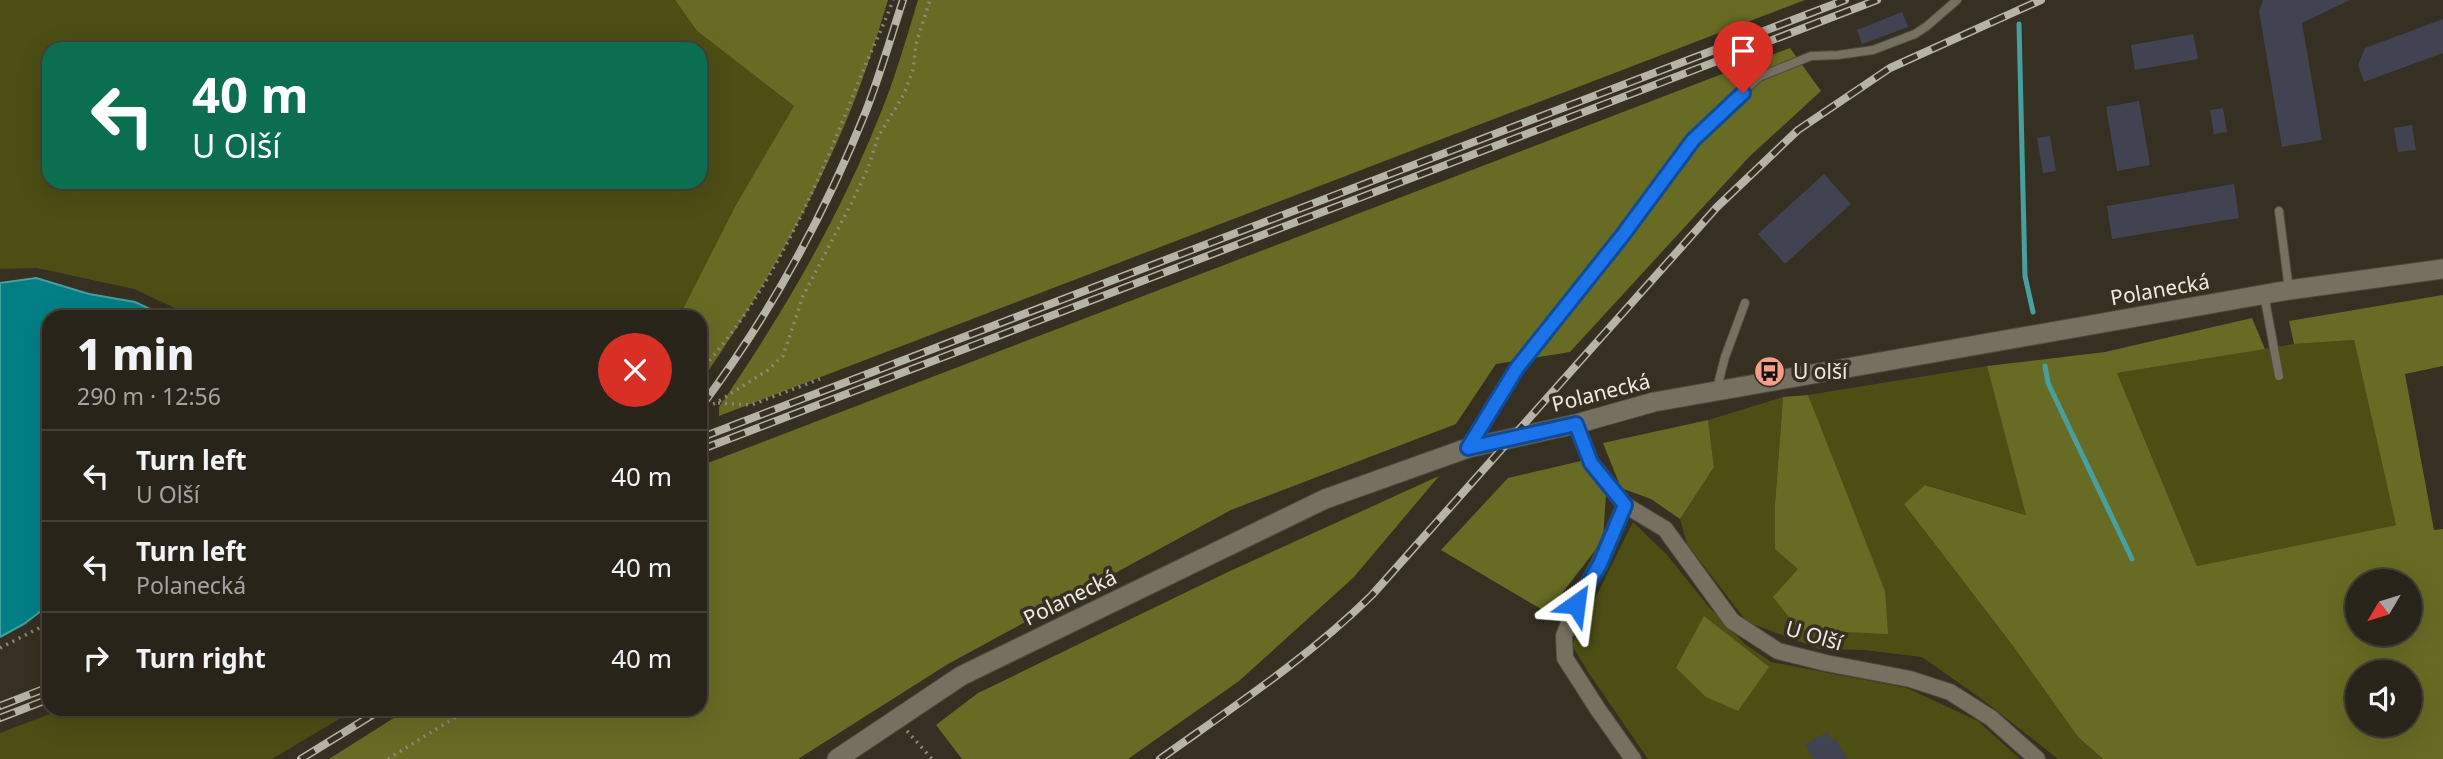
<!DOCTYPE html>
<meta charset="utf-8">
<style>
:root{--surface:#282419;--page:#302c22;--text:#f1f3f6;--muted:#a5a4a2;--line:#444138}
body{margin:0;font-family:"Noto Sans",sans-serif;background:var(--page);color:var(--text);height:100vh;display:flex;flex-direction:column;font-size:26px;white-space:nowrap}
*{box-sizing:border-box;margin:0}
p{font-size:23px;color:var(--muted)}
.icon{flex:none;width:38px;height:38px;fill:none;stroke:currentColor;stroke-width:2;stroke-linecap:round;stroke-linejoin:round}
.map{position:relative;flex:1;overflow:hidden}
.side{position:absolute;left:42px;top:310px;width:665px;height:406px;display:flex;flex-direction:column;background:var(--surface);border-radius:21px;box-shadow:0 7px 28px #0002,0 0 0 2px var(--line)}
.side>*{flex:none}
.guide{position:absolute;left:42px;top:42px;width:665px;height:147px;border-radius:21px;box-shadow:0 7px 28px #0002,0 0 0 2px var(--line);background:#0b6e4f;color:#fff;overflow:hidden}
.needle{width:46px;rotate:232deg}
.buttons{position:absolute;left:2345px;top:569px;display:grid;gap:14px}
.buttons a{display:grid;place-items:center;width:77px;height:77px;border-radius:50%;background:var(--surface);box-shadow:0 7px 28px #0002,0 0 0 2px var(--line);font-size:35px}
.pin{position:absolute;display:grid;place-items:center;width:60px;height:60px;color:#fff;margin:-72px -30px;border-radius:50% 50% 50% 0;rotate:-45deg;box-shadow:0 0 7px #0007}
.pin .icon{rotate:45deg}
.me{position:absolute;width:77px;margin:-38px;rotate:31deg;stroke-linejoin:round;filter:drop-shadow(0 0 5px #0008)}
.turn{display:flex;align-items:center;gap:24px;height:147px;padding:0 35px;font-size:32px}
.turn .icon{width:91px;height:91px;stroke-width:2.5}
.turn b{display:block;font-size:49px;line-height:60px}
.round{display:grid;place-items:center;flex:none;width:74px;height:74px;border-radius:37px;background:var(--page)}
.summary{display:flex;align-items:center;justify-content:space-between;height:119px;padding:0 35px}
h1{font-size:42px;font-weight:800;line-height:52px}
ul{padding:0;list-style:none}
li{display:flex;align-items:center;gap:21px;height:91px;padding:0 35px;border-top:2px solid var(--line)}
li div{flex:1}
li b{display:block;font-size:26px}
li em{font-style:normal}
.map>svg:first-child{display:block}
.green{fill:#4d4e14;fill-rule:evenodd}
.forest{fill:#686b24;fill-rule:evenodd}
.water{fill:#017f84;stroke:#489fa0;stroke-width:2}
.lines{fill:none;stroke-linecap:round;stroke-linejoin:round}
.stream{stroke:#489fa0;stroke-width:5}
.building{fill:#414352}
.service-casing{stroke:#4e4b3e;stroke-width:10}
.minor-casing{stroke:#4e4b3e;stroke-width:18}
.tertiary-casing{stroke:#4e4b3e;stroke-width:21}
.path{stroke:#8c887c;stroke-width:3.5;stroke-dasharray:2 5;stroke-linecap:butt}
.service{stroke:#75705f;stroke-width:8}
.minor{stroke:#75705f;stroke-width:16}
.tertiary{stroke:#75705f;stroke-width:19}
.rail-casing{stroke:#b6b3a7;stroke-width:8}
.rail{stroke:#353021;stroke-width:5;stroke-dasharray:16;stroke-linecap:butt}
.route-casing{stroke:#114b97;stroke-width:18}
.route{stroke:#1a73e8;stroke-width:12}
.labels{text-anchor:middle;stroke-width:7;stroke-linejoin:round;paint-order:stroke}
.street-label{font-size:21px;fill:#edebe1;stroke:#353021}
.poi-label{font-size:21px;fill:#edebe1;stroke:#353021;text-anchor:start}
</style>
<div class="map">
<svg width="2443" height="759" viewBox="0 0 2443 759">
<rect width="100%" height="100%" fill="#353021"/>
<g class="green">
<path d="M0,0H675L697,31L794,106L680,317H185L177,309L134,289L37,268L0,269ZM49,49H700V182H49Z"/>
<path d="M2354,340L2396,525L2197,566L2117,373L2294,344Z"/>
<path d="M1987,366L2027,515L1926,485L1904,504L2013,646L2078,737L2103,759H2058L1983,700L1922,657L1864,650L1820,649L1747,622L1687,544L1680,519L1714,467L1708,420L1783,397L1775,504L1799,568V630L1818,424L1808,395Z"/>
<path d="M1633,522L1667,555L1709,607L1745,644L1771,662L1907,688L1978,721L2020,759H1648L1588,672L1572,645Z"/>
<path d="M63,709H356L272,759H0V733Z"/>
</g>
<g class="forest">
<path d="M675,0H888C877,36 866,72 852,107C812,205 760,296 700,383V317H679L736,205L794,106L697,31Z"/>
<path d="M918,0H1805L719,416V407C782,315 838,220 879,117C895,79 906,39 918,0Z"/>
<path d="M1790,48L1821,91L1749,157L1570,352L1496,364L1456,424L1231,510L948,664L798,759H329L408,709H700V466Z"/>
<path d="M2443,295V366L2405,374L2434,530L2443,529V759H2103L2078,737L2013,646L1904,504L1925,485L2026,515L1987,366L2105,352L2252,318L2265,349L2117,373L2197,566L2396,525L2354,340L2294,344L2289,321ZM2410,581V634H2357V581ZM2410,672V724H2357V672Z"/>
<path d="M1808,395L1885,591L1888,634L1799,630L1773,597L1798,569L1775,549V504L1783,397Z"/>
<path d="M1708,420L1714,467L1680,519L1651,499L1621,488L1603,443Z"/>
<path d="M1581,461L1606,494L1603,540L1560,596L1551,615L1441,550L1508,478Z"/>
<path d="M1439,476L1354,577L1239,681L1128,759H962L936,725L978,693L1230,571Z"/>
<path d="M1704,616L1769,667L1738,711L1706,697L1676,668Z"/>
</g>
<path class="water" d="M36,278L89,294L135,302L167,317H49V605L24,624L0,637V283Z"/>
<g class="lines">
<g class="stream">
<path d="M2019,24L2025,276L2033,312"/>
<path d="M2045,366L2048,383L2132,559"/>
</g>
</g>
<g class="building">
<path d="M2263,0H2350L2302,23L2322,140L2282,147L2259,11Z"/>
<path d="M1902,12L1908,27L1862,44L1857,30Z"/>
<path d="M2443,19V53L2364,82L2358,65L2365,48Z"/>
<path d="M2193,34L2198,59L2135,70L2131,45Z"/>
<path d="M2139,101L2150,165L2117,171L2106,107Z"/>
<path d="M2223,108L2227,132L2214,134L2210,110Z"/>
<path d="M2412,125L2416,150L2398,152L2394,128Z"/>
<path d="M2050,136L2056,171L2043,173L2037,138Z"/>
<path d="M1824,174L1851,204L1785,264L1758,234Z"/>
<path d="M2234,184L2239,218L2112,239L2107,206Z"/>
<path d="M1828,732L1833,741L1836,739L1847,759H1813L1805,744Z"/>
</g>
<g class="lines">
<defs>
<g id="service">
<path d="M2279,211L2289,290"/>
<path d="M2264,294L2279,376"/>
<path d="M1717,388L1725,357L1745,303"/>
<path d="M1469,445L1517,367L1622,236L1693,140L1759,77L1811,56L1838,55L1873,50L1915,34L1927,26L1957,0"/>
</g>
<g id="minor">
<path d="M1576,424L1591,463L1625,505L1665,529L1732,621L1778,651L1826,663L1910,679L1950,692L1991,718L2037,759"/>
<path d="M1625,505L1599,564L1576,604L1564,636L1565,658L1597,708L1633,759"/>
</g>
<path id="tertiary" d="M837,759L961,676L1325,499L1468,448L1576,424L1654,402L2289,290L2443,269"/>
</defs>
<use href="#service" class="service-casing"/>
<use href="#minor" class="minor-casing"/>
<use href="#tertiary" class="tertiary-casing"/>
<g class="path">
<path d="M700,371C776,288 821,176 862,73C872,49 884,25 893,0"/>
<path d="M718,403L751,405L820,379"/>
<path d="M700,409L716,403L768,370L783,356L803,296L852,202L868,168L878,137L904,94L913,70L916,44L930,0"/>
<path d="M0,648L41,627L49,625"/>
<path d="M907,731L932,759"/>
<path d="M388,759L469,709"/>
</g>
<use href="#service" class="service"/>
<use href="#minor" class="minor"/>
<use href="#tertiary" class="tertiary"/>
<defs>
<g id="rail">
<path d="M700,408C768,318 824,216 866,111C880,75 891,37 903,0"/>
<path d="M700,438L1845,0"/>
<path d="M700,450L1877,0"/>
<path d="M0,706L49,687"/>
<path d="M0,718L49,699"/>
<path d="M301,759L382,709"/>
<path d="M1160,759C1233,707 1308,658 1372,595L1717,207L1798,130L1890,68L2041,0"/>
</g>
</defs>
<use href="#rail" class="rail-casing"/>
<use href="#rail" class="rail"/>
</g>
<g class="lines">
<defs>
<path id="route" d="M1576,604L1600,564L1625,505L1591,463L1576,424L1468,448L1517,368L1622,236L1693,140L1743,93"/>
</defs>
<use href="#route" class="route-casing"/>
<use href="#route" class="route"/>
</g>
<defs>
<symbol id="bus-disc" viewBox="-11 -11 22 22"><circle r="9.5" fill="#f49e8a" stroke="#353021"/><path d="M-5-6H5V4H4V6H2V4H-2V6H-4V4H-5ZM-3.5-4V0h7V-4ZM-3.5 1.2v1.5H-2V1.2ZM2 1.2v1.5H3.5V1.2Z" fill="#111"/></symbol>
</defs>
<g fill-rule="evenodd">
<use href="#bus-disc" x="1752" y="354" width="35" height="35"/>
</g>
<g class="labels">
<g class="street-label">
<text transform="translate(2160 290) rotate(-10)" y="7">Polanecká</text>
<text transform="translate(1601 393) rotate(-14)" y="7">Polanecká</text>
<text transform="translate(1070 598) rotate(-26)" y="7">Polanecká</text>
<text transform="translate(1814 636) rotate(16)" y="7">U Olší</text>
</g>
<g class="poi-label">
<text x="1793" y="379">U olší</text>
</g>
</g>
</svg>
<div class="buttons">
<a><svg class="needle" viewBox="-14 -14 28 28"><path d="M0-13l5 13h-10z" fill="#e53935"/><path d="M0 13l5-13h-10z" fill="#a5a4a2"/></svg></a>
<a><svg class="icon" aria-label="sound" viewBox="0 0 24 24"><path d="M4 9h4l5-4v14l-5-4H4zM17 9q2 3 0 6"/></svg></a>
</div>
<div class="pin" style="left:1743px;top:93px;background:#d93025"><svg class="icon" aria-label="arrive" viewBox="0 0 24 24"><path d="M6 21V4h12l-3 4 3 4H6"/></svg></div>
<svg class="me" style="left:1576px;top:604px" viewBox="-20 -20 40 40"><path d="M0-17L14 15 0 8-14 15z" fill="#1a73e8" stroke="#fff" stroke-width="4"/></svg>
<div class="guide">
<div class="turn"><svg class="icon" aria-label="left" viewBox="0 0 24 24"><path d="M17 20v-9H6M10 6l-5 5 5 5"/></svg><div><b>40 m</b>U Olší</div></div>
</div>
<section class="side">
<div class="summary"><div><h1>1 min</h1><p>290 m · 12:56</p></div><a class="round" style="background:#d93025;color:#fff"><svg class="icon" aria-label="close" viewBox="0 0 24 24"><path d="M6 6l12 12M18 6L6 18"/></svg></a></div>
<ul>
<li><svg class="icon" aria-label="left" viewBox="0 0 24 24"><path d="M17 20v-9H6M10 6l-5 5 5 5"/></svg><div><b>Turn left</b><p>U Olší</p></div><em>40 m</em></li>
<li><svg class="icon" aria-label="left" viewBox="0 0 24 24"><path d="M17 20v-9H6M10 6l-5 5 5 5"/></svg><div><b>Turn left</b><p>Polanecká</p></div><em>40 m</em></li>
<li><svg class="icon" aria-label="right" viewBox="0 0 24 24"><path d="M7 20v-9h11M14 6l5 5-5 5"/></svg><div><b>Turn right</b></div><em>40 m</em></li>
</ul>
</section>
</div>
